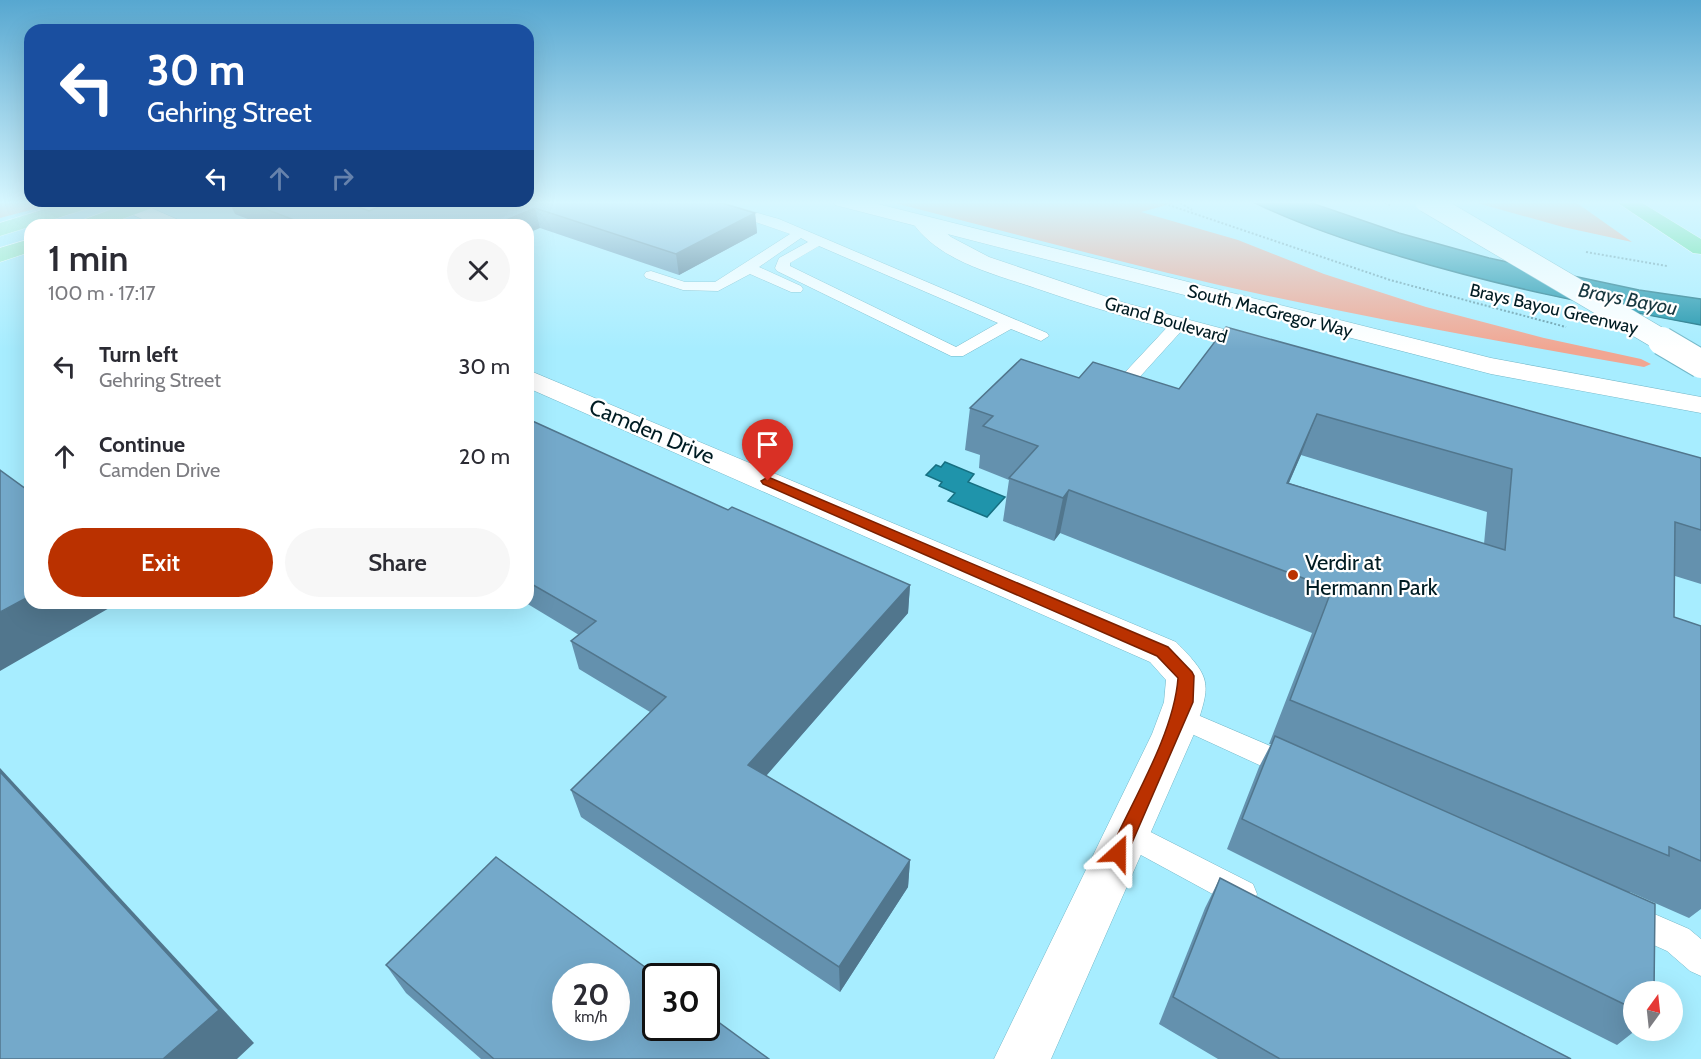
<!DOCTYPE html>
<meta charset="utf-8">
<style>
:root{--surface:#fff;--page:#f7f7f7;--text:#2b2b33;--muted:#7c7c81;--accent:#ba3100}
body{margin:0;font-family:Cabin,sans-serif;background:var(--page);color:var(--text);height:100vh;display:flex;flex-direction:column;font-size:22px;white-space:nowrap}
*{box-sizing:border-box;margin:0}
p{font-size:20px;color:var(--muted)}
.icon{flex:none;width:33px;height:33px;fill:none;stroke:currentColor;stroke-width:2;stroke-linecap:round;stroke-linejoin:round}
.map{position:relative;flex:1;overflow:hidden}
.side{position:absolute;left:24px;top:219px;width:510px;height:390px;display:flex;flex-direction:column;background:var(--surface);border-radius:18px;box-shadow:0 6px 24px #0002}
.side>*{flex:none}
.guide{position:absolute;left:24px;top:24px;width:510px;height:183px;border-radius:18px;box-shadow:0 6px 24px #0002;background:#1a4fa0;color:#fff;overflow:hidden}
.needle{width:39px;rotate:15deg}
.tools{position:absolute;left:1623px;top:981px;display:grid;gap:12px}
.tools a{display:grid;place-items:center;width:60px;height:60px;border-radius:50%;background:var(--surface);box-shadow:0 6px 24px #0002;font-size:30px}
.speed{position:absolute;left:552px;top:963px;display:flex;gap:12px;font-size:30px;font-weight:700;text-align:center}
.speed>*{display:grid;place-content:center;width:78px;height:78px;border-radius:50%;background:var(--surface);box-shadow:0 6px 24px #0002;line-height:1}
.speed small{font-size:15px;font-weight:400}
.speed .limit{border:3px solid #111;border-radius:9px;background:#fff;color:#111}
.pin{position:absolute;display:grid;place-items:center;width:51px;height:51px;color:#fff;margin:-62px -26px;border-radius:50% 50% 50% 0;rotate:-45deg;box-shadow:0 0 6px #0007}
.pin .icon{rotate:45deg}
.me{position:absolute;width:66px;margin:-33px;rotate:24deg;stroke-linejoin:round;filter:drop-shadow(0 0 4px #0008)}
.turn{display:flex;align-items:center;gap:21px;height:126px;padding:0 24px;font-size:27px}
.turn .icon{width:78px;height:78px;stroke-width:2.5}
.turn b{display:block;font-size:42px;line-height:51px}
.lanes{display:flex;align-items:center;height:57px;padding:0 24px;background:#0003;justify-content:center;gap:30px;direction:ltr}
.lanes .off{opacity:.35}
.round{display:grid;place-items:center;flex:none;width:63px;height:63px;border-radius:32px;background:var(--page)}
.headline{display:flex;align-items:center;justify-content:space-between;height:102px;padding:0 24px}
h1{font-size:36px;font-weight:600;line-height:45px}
.cta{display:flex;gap:12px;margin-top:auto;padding:12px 24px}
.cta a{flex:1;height:69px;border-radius:36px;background:var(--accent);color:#fff;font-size:24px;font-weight:600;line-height:69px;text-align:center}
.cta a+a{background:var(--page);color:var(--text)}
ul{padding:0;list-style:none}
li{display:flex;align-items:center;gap:18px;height:90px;padding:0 24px}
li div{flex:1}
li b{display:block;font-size:22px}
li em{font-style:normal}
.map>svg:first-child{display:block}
.green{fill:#f1a692}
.water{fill:#1f94ab;stroke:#167082;stroke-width:1.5}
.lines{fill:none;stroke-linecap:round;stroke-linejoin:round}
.lane-casing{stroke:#73b7c8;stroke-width:1}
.street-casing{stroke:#73b7c8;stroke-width:1}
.secondary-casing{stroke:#73b7c8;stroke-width:1}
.primary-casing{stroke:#fff;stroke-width:1}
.highway-casing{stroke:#fff;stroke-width:1}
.path{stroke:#669caa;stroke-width:2;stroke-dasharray:2 2;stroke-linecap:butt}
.lane{fill:#fff;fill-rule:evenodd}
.street{fill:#fff;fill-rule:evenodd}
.secondary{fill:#fff;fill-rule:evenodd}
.primary{fill:#95e9bc;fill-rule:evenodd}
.highway{fill:#4edb8f;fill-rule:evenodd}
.secondary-bridge-far1-casing{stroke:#73b7c8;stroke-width:23;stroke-linecap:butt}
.secondary-bridge-casing{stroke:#73b7c8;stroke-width:30;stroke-linecap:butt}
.secondary-bridge-far1{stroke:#fff;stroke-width:22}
.secondary-bridge{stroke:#fff;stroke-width:28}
.wall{fill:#6491ae;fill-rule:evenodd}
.shaded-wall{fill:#51768d}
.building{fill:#74a9ca;stroke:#51768d;stroke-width:1.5;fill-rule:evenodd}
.route{fill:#ba3100;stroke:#792000;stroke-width:1.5}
.poi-dot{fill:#ba3100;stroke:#fff;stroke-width:2}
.labels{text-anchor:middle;stroke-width:4.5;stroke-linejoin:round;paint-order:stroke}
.far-street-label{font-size:18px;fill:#001c23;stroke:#fff}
.far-water-label{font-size:20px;font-style:italic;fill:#183840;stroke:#fff}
.street-label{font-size:22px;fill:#001c23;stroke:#fff}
.poi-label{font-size:22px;fill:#001c23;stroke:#fff;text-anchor:start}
</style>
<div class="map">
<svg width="1701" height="1059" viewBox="0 0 1701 1059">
<rect width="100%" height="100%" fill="#a7edff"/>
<g class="green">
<path d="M0,201H65L0,218Z"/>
<path d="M887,201H1181L1141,212L1238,240L1324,274L1426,307L1544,338L1641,359L1651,364L1644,367C1485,339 1325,311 1168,273C1074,250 981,225 887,201Z"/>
<path d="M1470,201H1574L1632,242L1563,227Z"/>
</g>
<g class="water">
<path d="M1251,201H1306L1399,233L1489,258L1639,290L1701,299V325C1598,306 1502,287 1402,257C1351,242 1299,225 1251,201Z"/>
<path d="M945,462L974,474L968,482L1005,497L987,517L948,501L955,493L939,486L942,482L926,475L936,465L941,467Z"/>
</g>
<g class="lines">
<defs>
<g id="lane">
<path d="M695,201H715L779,219L1047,333L1049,336L1041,341L1011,329L963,356H951L777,271L775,268L779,258L808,242L801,238L759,267L801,286L803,289L801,292H791L750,274L718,291L683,290L646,278L644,275L646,272L651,271L685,282H715L790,234ZM819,246L998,323L956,347L790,266V263Z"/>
<path d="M1179,319L1187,324L1185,327L1127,391H1115L1112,387L1115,383L1173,321Z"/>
<path d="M1179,707L1301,759L1305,767L1301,775L1291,779L1281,775L1170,724L1166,717L1170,710Z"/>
<path d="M1127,820L1253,884L1257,894L1253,904L1242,908L1231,904L1117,842L1113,833L1117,824Z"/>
<path d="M1629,903L1689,929L1701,939V976L1690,971L1667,951L1618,929L1613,918L1618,907Z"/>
</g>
<g id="street">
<path d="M107,201H135L181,221L184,225H156L110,205Z"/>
<path d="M922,216L929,218L951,237L989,257L1125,303L1273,342L1277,347L1273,352L1264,355L1255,352C1184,333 1113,315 1044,291C999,275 940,263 912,222L915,218Z"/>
<path d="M528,370L1176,642C1214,680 1210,684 1194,734L1051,1059H994L1152,734L1164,702L1166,680L1150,662L528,388Z"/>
</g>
<path id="secondary" d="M832,201H866L1491,358L1701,397V413L1491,374L835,205Z"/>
<g id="primary">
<path d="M71,201H102L99,205L0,236V223Z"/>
<path d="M134,201H163L160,205L106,225H77L80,221Z"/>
<path d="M30,239V252L0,262V248Z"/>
</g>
<path id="highway" d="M1615,201H1639L1701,239V254L1693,253Z"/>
</defs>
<use href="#lane" class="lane-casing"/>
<use href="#street" class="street-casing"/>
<use href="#secondary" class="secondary-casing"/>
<use href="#primary" class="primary-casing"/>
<use href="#highway" class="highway-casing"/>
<g class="path">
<path d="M1157,201L1390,280L1566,327"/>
<path d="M1177,201L1192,210"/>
<path d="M1381,201L1392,206"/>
<path d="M1586,252L1667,266"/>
</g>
<use href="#lane" class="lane"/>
<use href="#street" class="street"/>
<use href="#secondary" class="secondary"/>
<use href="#primary" class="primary"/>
<use href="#highway" class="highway"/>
<defs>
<path id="secondary-bridge-far1" d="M1426,201L1665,342"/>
<path id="secondary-bridge" d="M1662,341L1701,364"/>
</defs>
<use href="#secondary-bridge-far1" class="secondary-bridge-far1-casing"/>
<use href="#secondary-bridge" class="secondary-bridge-casing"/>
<use href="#secondary-bridge-far1" class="secondary-bridge-far1"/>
<use href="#secondary-bridge" class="secondary-bridge"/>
</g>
<g class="wall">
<path d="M229,201H342L369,211L394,201L755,213L757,233L679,275L540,228L528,225H263L235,214Z"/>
<path d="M1079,378L1179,389L1701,458V584L1675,576L1674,617L1701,626V909L1689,918L1630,892H1629L1634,992V1030H1636L1617,1045L1227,849L1259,767L1271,744H1269L1312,633L1060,533L1054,541L1003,521L1009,480L979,468L980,455L965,450L970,408ZM1301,455L1487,512L1484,544L1289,483Z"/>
<path d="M528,419L728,510L910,585L908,613L766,776L910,860L908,887L840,992L581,817L571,790L650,712L579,669L571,641L579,635L526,603H528Z"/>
<path d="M1220,878L1571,1059H1218L1159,1024L1205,908Z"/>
<path d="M386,965L769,1059H481L406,993Z"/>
</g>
<g class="shaded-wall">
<path d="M535,208L540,228L528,233V225H494Z"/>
<path d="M755,213L757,233L679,275L676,254Z"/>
<path d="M1317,414L1301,455L1270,526L1287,483Z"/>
<path d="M1069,490L1060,533L1054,541L1063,498Z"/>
<path d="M910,585L908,613L751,793L748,765Z"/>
<path d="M30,596V603H118L0,671V612Z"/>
<path d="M0,768L254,1043L237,1059H163L0,772Z"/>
<path d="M910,860L908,887L840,992L839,967Z"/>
</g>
<g class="building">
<path d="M245,201H342L369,211L394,201H715L755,213L676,254L535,208L494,225H307Z"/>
<path d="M1226,327L1701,458V530L1675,522L1674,617L1701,626V861L1669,847V856L1290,700L1332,589L1069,490L1063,498L1009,478L1038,446L983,426L993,416L970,408L1021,359L1079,378L1093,362L1179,389ZM1317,414L1512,469L1505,550L1287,483Z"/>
<path d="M528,419L728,510L732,507L910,585L748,765L910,860L839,967L571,790L666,697L571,641L596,621L528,582Z"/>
<path d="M0,470L30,492V596L0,612Z"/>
<path d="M1275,736L1655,904L1654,992H1634V1009L1242,819Z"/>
<path d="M0,772L219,1010L163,1059H0Z"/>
<path d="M496,857L657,976H656V1028H706V1013L769,1059H494L386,965ZM566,976H616V1028H566Z"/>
<path d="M1220,878L1571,1059H1280L1173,997Z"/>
</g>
<linearGradient id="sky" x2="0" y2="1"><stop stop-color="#57a7d0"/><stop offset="0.58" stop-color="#d7f7ff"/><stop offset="1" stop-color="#d7f7ff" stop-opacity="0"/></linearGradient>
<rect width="1701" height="349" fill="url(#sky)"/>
<path class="route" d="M768,477L1168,647L1192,672L1194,676L1193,702L1125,859L1118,862L1111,859L1109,853C1132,801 1174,734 1178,678L1157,656L763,484L761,481Z"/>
<circle class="poi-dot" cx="1293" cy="575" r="6"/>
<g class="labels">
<g class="far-street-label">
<text transform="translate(1554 309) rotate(13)" y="6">Brays Bayou Greenway</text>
<text transform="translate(1270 311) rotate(14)" y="6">South MacGregor Way</text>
<text transform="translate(1166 320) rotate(16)" y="6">Grand Boulevard</text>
</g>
<g class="far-water-label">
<text transform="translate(1628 299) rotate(11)" y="7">Brays Bayou</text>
</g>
<g class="street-label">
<text transform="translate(652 431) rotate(23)" y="8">Camden Drive</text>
</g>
<g class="poi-label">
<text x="1305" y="570">Verdir at<tspan x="1305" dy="25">Hermann Park</tspan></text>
</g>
</g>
</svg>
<div class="tools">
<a><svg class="needle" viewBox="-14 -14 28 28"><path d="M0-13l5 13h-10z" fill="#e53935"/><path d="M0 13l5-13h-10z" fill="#7c7c81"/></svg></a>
</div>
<div class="speed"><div>20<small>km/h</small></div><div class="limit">30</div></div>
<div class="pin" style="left:768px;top:481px;background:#d93025"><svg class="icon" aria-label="arrive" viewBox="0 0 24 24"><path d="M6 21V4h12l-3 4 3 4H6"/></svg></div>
<svg class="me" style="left:1118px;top:853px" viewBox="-20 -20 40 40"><path d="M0-17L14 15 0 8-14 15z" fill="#ba3100" stroke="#fff" stroke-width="4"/></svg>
<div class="guide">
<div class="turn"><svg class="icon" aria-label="left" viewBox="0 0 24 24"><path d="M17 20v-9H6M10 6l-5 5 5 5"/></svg><div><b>30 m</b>Gehring Street</div></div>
<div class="lanes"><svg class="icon" aria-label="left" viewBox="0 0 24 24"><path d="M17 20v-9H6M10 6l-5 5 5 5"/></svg><svg class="icon off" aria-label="ahead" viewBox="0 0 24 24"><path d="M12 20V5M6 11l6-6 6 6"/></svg><svg class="icon off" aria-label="right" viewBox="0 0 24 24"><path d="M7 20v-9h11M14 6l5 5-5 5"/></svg></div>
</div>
<section class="side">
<div class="headline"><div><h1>1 min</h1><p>100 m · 17:17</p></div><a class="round"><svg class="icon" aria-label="close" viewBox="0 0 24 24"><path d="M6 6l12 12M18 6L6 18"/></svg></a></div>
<ul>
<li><svg class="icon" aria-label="left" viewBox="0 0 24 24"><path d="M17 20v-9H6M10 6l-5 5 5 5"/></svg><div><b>Turn left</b><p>Gehring Street</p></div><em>30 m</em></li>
<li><svg class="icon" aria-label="ahead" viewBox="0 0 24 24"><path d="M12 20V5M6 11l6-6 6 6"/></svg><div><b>Continue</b><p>Camden Drive</p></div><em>20 m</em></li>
</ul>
<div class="cta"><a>Exit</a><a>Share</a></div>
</section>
</div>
